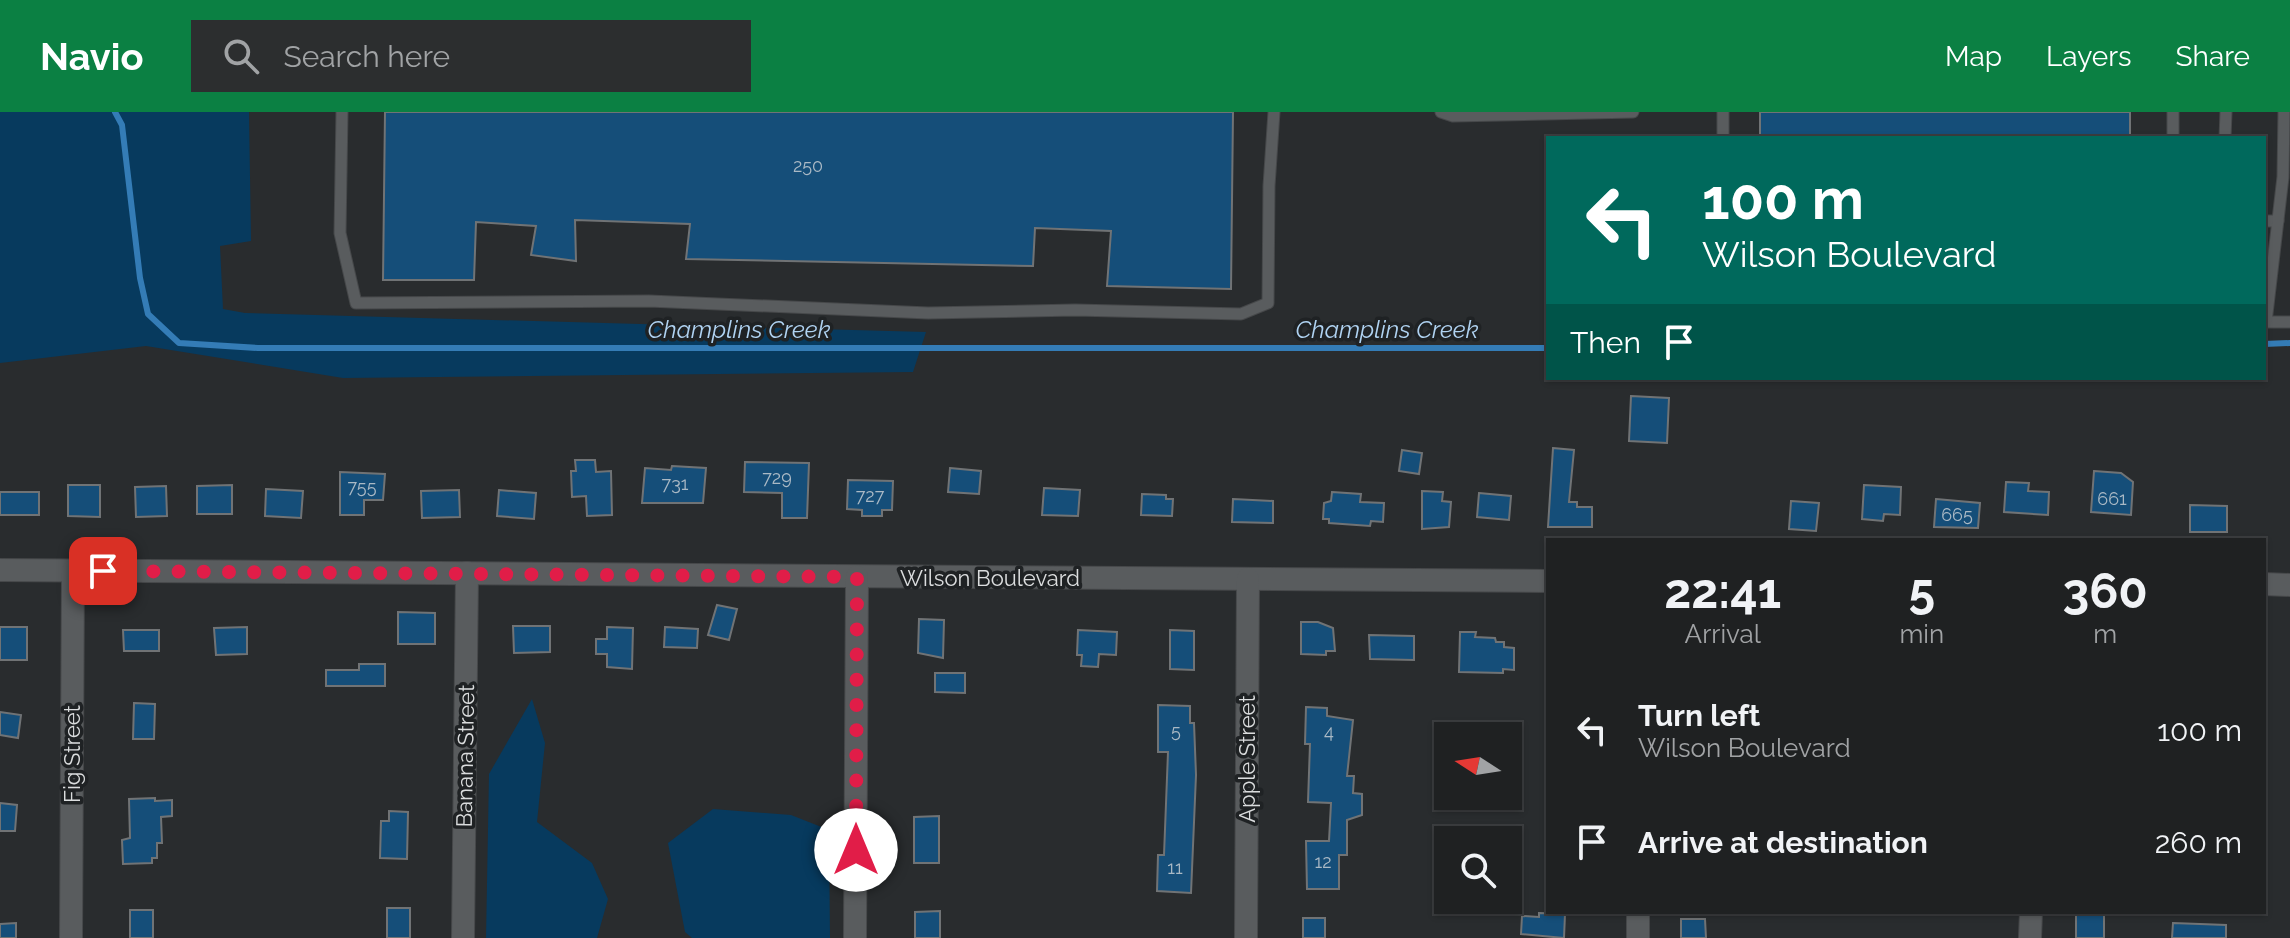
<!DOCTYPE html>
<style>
:root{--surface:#1f2122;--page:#2c2e2f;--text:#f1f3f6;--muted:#a1a3a5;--line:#3c3e40;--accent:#0b8043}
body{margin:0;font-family:Raleway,sans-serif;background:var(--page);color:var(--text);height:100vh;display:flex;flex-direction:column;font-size:30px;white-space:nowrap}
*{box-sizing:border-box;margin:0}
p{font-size:26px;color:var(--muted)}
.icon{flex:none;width:44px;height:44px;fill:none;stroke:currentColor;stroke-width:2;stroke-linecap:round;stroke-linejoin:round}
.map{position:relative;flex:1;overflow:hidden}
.side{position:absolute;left:1546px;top:426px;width:720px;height:376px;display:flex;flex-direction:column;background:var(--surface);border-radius:0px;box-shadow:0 2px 6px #0004,0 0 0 2px var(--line)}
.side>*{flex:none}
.banner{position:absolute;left:1546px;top:24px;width:720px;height:244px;border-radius:0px;box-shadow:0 2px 6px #0004,0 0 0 2px var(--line);background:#00695c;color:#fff;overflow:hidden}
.needle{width:52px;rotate:282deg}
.fabs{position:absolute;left:1434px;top:610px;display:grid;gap:16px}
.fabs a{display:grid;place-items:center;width:88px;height:88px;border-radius:0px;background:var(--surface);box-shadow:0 2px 6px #0004,0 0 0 2px var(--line);font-size:40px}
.pin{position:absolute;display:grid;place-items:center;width:68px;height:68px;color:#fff;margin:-34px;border-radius:16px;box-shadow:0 4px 12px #0006}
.me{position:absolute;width:88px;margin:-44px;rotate:0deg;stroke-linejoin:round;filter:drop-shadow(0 0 6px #0008)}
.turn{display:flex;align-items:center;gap:28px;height:168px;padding:0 24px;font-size:36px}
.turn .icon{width:104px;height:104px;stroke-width:2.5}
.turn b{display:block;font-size:56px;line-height:68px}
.then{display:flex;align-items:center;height:76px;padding:0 24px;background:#0003;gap:16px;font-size:30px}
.eta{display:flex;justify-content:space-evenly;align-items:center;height:136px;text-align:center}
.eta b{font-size:48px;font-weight:700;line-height:56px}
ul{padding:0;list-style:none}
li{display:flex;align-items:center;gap:24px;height:112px;padding:0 24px}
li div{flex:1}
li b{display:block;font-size:30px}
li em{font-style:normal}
header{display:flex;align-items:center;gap:48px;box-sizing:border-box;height:112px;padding:0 40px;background:var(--accent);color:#fff}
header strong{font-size:38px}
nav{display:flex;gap:44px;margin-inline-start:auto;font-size:28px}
.search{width:560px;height:72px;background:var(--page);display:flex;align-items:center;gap:20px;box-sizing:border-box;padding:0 28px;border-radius:0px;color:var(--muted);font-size:30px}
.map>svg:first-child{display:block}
.green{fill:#073a5e}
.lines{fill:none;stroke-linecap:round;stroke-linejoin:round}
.stream{stroke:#347cb6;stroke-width:6}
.building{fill:#154e79;stroke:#707375;stroke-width:2}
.lane-casing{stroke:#46484a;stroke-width:13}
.street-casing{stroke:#46484a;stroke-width:24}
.lane{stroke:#595c5e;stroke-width:11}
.street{stroke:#595c5e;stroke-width:22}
.route{stroke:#e11d48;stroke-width:14;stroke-dasharray:0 25.2}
.labels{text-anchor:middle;stroke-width:7;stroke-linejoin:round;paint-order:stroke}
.number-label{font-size:18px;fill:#aab9c5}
.street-label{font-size:22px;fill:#dbddde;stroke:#1f2224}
.water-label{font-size:24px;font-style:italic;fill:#b0d3f2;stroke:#1f2224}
</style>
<header>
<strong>Navio</strong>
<div class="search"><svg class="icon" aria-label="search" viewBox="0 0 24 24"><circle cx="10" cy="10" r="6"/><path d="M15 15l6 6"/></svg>Search here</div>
<nav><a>Map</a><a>Layers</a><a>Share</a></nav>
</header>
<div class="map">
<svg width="2290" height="826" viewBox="0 0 2290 826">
<rect width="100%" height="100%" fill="#292c2e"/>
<g class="green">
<path d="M0,0H249L251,129L220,134L223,197L245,201L926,220L913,260L343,266L146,234L0,251Z"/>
<path d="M532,587L545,631L537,710L592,751L608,787L597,826H486L489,662Z"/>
<path d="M713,697L791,703L829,718L830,826H692L685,820L668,731Z"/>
</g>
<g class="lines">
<g class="stream">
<path d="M115,0L122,13L140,166L148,202L179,231L258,236H1548"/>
<path d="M2264,232L2290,231"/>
</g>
</g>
<g class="building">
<path d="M385,0H1233L1231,177L1107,174L1111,119L1035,116L1033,154L686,147L690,112L575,108L576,149L531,143L536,114L476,110L474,168H383Z"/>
<rect x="1760" y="0" width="370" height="26"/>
<path d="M1631,284L1669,286L1667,331L1629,329Z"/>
<path d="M1553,336L1574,338L1569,390H1577V395H1592V415H1548Z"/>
<path d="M1402,338L1422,341L1419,362L1399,359Z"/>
<path d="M575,348H595L596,360L611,359L612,403L587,404L586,384L572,385L571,359H576Z"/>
<path d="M745,350L809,351L807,406H782V381L744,380Z"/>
<path d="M672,354L706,356L703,391H642L645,356L671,358Z"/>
<path d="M950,356L981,359L979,382L948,380Z"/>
<path d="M2094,359L2121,361L2133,370L2131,403L2091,400Z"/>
<path d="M340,360L385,362L383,388H364V403H340Z"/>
<path d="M848,368L893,369L892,398H882V404H862V398L847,397Z"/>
<path d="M2006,370L2029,371L2028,379L2049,380L2048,403L2004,400Z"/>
<path d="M68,373H100V405L68,404Z"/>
<path d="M232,373V402H197V374Z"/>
<path d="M1864,373L1901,375L1900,403L1884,402L1883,409L1862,407Z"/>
<path d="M166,374L167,404L136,405L135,375Z"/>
<path d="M1044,376L1080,378L1078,404L1042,403Z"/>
<path d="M266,377L303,379L301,406L265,404Z"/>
<path d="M459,378L460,405L422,406L421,379Z"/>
<path d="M499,378L536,381L534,407L497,404Z"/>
<path d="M1422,379L1443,380L1442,389L1451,390L1449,415L1422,417Z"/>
<rect x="0" y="380" width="39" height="23"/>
<path d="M1332,380L1361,382L1360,390L1384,391L1383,410L1371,409L1370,414L1329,411V407H1323L1324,391L1331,389Z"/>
<path d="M1479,381L1511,384L1509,408L1477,405Z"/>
<path d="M1142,382L1166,383V387H1173L1172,404L1141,403Z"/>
<path d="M1233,387L1273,389V411L1232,410Z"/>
<path d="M1936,387L1980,391L1978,416L1934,415Z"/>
<path d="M1791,389L1819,391L1816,419L1789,417Z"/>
<path d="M2190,393L2227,394V420H2190Z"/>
<path d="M717,493L737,497L729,528L708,523Z"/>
<path d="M398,500L435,501V532H398Z"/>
<path d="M919,507L944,508L943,546L918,541Z"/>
<path d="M1301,510H1318L1333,516L1335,539H1326V543L1301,542Z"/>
<path d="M513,514H550V540L514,541Z"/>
<rect x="0" y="515" width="27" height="33"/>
<path d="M247,515V542L216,543L214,516Z"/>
<path d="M607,515L633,516L632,557L607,555V542H596V527H607Z"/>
<path d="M665,515L698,517L697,536L664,535Z"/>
<path d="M123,518H159V539H124Z"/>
<path d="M1078,518L1117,520L1116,543L1099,542L1098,555L1081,554L1082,543H1077Z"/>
<path d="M1170,518L1194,519V558L1170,557Z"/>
<path d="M1460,520H1476L1475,525L1495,526L1496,530H1504V535L1514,536V558L1503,557V561L1459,560Z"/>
<path d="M1369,523L1414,524V548L1370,547Z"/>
<path d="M359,552H385V574H326V558H359Z"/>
<path d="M935,561H965V581L935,580Z"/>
<path d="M134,591L155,592L154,627H133Z"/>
<path d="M1158,593L1190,594V611H1194L1196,663L1191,781L1157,779L1158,743H1164L1168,640H1158Z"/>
<path d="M1306,595L1327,596V604L1353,608L1347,664H1354L1353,681L1362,682V703L1347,708V743H1339V777H1307L1306,729H1329L1331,691L1308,690L1310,632H1305Z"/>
<path d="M0,600L21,603L18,626L0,623Z"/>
<path d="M155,686V689L172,688V704L161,705L162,731H157V746H152V751L123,752L122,728L130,726L129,687Z"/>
<path d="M0,691L17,693L15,719H0Z"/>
<path d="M389,699L408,700L407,747L380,746L381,709H389Z"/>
<path d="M939,704V751H914V705Z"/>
<rect x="387" y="796" width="23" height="30"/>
<rect x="130" y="798" width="23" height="28"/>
<path d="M940,799V826H915V800Z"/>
<path d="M1539,801L1565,802L1564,826L1521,822L1522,804L1539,805Z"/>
<rect x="2076" y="803" width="28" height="23"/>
<rect x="1303" y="806" width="22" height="20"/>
<path d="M1681,807H1705L1706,826H1681Z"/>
<path d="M16,811V826H0V812Z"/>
<path d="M2173,811L2226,813V826H2172Z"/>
</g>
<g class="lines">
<defs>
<g id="lane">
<path d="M342,0L340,121L356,191L649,189L928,201L1075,198L1241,202L1268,191L1269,74L1274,0"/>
<path d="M1441,0L1453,4L1633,0"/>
<path d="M1723,0V26"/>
<path d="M2173,0V26"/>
<path d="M2225,26L2226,0"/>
<path d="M2264,109H2278"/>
<path d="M2264,210H2290"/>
<path d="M2266,210L2283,65L2284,0"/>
</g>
<g id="street">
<path d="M0,458L1548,469"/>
<path d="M2264,472L2290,473"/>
<path d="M71,826L73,459"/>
<path d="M463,826L467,461"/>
<path d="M855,826L857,465"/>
<path d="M1246,826L1248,467"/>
<path d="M1638,826V800"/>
<path d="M2030,826L2031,800"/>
</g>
</defs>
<use href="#lane" class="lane-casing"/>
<use href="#street" class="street-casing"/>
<use href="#lane" class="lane"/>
<use href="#street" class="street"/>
</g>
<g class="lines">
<path class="route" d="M103,459L857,465L856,738"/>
</g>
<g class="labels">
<g class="number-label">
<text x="808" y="60">250</text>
<text x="777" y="372">729</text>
<text x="675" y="378">731</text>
<text x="362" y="381">755</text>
<text x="870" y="390">727</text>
<text x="2112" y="393">661</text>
<text x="1957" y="409">665</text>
<text x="1176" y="625">5</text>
<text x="1329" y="626">4</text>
<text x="1323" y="756">12</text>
<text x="1175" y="762">11</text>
</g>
<g class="street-label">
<text x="990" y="474">Wilson Boulevard</text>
<text transform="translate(72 642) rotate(-90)" y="8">Fig Street</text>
<text transform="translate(465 644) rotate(-89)" y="8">Banana Street</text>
<text transform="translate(1247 647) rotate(-90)" y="8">Apple Street</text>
</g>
<g class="water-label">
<text x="739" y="226">Champlins Creek</text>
<text x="1387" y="226">Champlins Creek</text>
</g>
</g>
</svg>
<div class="fabs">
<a><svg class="needle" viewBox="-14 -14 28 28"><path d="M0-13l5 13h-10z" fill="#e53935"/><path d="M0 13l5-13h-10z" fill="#a1a3a5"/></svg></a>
<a><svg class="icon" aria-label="search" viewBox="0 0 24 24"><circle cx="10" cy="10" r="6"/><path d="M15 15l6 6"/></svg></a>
</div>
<div class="pin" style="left:103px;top:459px;background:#d93025"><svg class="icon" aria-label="arrive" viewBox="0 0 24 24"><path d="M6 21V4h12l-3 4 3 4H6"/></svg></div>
<svg class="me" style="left:856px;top:738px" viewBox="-20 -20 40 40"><circle r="19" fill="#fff"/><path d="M0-13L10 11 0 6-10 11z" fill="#e11d48"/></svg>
<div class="banner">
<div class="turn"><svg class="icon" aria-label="left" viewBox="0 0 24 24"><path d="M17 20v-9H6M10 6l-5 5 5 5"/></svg><div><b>100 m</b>Wilson Boulevard</div></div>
<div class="then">Then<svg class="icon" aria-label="arrive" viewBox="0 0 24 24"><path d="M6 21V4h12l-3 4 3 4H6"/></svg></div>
</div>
<section class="side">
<div class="eta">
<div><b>22:41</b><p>Arrival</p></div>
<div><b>5</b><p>min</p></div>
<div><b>360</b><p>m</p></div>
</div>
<ul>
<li><svg class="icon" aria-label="left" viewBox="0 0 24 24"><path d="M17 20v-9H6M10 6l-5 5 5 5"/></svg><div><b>Turn left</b><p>Wilson Boulevard</p></div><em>100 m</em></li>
<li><svg class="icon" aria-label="arrive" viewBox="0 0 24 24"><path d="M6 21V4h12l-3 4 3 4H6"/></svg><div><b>Arrive at destination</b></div><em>260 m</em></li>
</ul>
</section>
</div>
